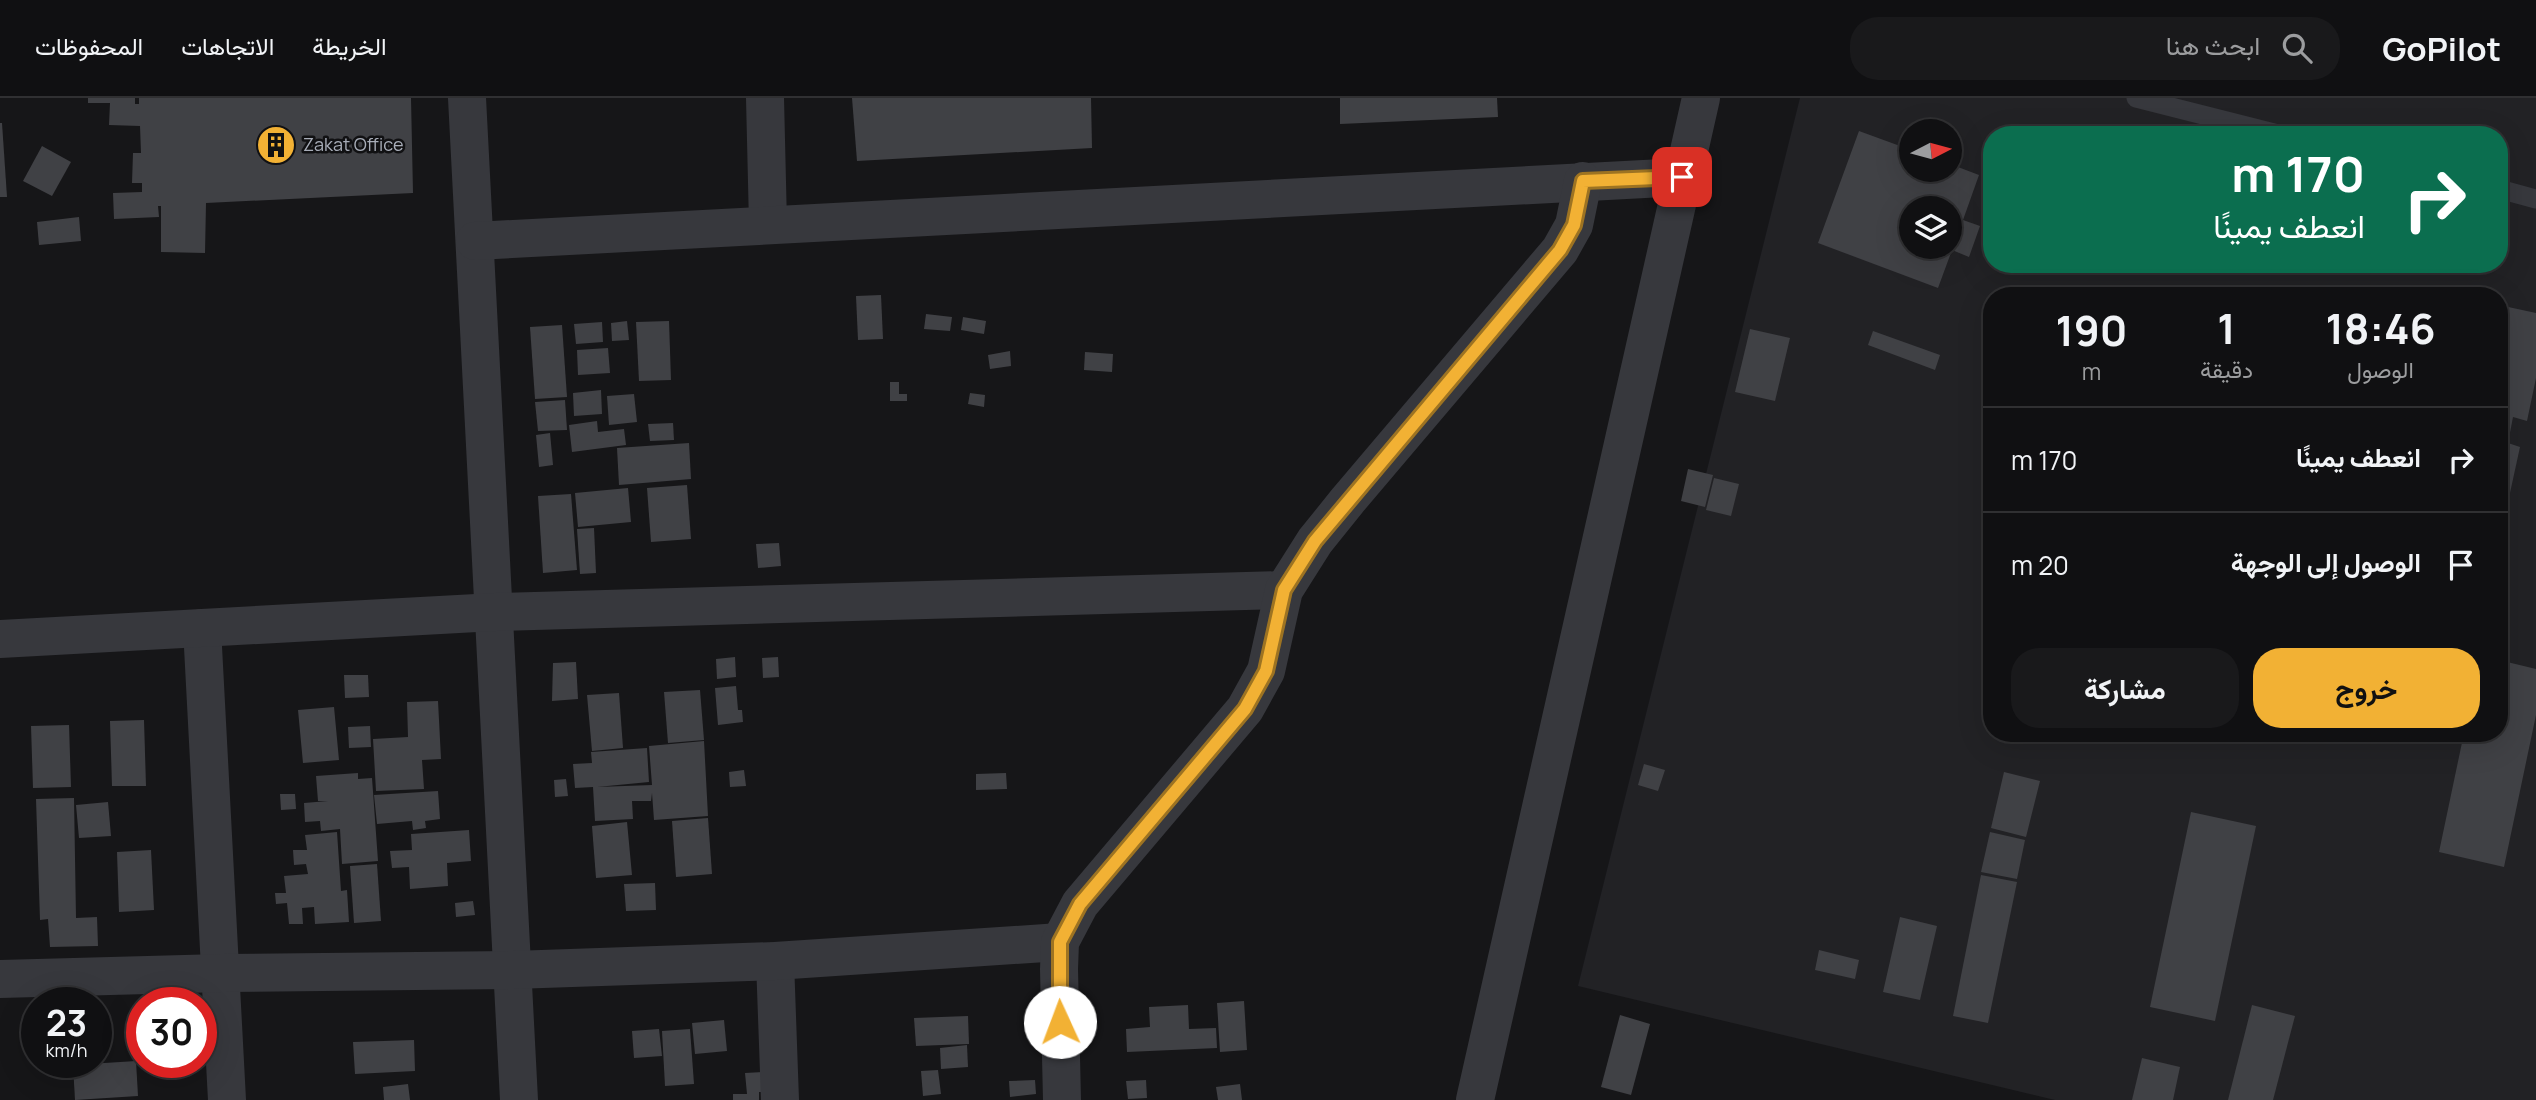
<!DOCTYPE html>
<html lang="ar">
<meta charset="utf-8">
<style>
:root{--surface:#101012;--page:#19191b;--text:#f1f3f6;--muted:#9c9d9f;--line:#303032;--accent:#f2b134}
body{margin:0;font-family:Manrope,Vazirmatn,sans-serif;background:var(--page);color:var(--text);direction:rtl;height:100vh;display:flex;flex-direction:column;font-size:26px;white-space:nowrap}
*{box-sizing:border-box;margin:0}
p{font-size:23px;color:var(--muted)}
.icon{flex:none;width:38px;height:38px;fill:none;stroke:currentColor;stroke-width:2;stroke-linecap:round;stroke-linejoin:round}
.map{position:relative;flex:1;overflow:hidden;direction:ltr}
.side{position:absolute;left:1983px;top:189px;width:525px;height:455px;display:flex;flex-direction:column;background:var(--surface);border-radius:28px;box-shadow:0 7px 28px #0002,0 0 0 2px var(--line);direction:rtl}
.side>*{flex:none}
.guide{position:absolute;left:1983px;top:28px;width:525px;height:147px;border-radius:28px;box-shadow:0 7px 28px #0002,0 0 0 2px var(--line);direction:rtl;background:#0b6e4f;color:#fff;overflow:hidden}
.needle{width:46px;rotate:84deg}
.buttons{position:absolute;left:1899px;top:21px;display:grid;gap:14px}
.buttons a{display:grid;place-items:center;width:63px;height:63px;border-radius:50%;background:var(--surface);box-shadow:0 7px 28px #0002,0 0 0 2px var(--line);font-size:35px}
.speed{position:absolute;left:21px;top:889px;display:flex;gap:14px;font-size:35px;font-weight:700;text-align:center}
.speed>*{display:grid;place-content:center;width:91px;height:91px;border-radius:50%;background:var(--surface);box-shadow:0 7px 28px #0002,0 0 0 2px var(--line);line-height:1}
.speed small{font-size:18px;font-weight:400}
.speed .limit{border:10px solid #d22;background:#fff;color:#111}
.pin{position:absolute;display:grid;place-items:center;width:60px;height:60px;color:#fff;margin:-30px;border-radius:14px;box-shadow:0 4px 10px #0006}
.me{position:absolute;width:77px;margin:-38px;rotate:358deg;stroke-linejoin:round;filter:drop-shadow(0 0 5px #0008)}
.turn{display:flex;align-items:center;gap:24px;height:147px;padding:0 28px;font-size:32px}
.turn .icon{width:91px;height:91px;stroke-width:2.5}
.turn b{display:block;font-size:49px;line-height:60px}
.eta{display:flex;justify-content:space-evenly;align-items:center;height:119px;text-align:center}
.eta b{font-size:42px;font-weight:700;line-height:49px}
.action{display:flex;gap:14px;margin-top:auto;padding:14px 28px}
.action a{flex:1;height:80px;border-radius:28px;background:var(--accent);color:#111;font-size:28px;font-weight:700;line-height:80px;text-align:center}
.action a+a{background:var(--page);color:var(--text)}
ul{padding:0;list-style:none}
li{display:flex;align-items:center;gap:21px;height:105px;padding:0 28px;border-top:2px solid var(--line)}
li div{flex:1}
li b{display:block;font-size:26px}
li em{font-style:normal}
header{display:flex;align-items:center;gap:42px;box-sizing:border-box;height:98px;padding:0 35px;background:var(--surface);border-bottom:2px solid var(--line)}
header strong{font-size:33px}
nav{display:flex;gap:38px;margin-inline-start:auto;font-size:24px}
.search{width:490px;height:63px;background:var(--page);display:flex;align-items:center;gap:18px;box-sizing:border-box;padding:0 24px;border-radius:28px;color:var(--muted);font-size:26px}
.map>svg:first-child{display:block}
.built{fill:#222225;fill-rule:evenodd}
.building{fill:#404145;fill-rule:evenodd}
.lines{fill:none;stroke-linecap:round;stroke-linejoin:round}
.lane{stroke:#37383d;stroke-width:19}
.street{stroke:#37383d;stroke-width:38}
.route-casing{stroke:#9d7322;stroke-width:18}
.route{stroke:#f2b134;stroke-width:12}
.labels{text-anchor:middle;stroke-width:5;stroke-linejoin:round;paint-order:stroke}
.poi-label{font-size:18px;fill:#a8adb8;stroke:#111113;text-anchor:start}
</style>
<header>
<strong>GoPilot</strong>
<div class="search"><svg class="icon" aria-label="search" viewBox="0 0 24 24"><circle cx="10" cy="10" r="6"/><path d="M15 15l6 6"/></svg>ابحث هنا</div>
<nav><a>الخريطة</a><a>الاتجاهات</a><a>المحفوظات</a></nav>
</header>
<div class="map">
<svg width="2536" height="1002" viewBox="0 0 2536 1002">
<rect width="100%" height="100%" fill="#161618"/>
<path class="built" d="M1800,0H2536V1002H2055L1578,888ZM1911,33H1950V72H1911ZM1992,37H2499V166H1992ZM1911,110H1950V149H1911ZM1992,198H2499V635H1992Z"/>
<g class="building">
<path d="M88,0H135V6H139V0H411L413,95L206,105L205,155L161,154V108H158L159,119L114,121L113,95L142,94V85H132L133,55H141L140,28L109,27L110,5H88Z"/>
<path d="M852,0H1091L1092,50L857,63Z"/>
<path d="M1340,0H1497L1498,19L1340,26Z"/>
<path d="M0,25H2L7,99H0Z"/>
<path d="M1859,33L1911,52V72H1950V66L1979,77L1963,122L1980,128L1969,159L1952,152L1938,190L1818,145ZM1911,110H1950V149H1911Z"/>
<path d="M42,48L71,64L52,98L23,83Z"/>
<path d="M79,119L81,143L39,147L37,124Z"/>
<path d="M881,197L883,241L858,242L856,198Z"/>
<path d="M2499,207L2536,215V280L2527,323L2513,319L2508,345L2520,349L2503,427L2499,426Z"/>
<path d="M926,216L952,219L950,233L924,231Z"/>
<path d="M963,219L986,223L984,236L961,232Z"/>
<path d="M627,223L629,242L612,243L611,225Z"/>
<path d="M669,223L671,282L639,283L636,224Z"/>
<path d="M602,224L603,244L576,246L574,226Z"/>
<path d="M562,227L567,299L535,301L530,229Z"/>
<path d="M1750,231L1790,240L1775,303L1735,294Z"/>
<path d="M1873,233L1940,257L1935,272L1868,247Z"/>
<path d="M608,250L610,275L578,277L577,252Z"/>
<path d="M1010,253L1011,268L990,271L988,257Z"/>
<path d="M1085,254L1113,256L1112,274L1084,272Z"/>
<path d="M890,284H899V296H907V303H890Z"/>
<path d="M601,292L602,316L574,318L573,295Z"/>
<path d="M970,295L985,297L984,309L968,306Z"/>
<path d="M634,296L637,324L609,327L607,298Z"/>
<path d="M565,302L567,332L538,333L535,304Z"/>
<path d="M597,323L598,334L624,331L626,347L572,354L569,327Z"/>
<path d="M673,325L674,342L650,343L648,326Z"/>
<path d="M550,335L553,367L539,369L536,337Z"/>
<path d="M689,345L691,381L619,387L617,350Z"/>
<path d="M1688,371L1713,377L1705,409L1681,403Z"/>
<path d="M1714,380L1739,386L1731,418L1706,412Z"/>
<path d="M687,387L691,441L651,444L647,390Z"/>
<path d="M628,390L631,424L578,429L575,395Z"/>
<path d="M571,396L577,472L543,475L538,398Z"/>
<path d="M594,430L596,475L580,476L577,431Z"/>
<path d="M779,445L781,468L758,470L756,446Z"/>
<path d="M735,559L736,579L717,581L716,561Z"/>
<path d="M778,559L779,579L763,580L762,560Z"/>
<path d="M2499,562L2536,571V617L2504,769L2439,754L2464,635H2499Z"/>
<path d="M576,564L578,601L552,603L553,565Z"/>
<path d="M344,577H368L369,599L345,600Z"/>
<path d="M736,588L738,612H742L743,624L718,627L715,590Z"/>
<path d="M700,592L704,642L668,645L664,594Z"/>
<path d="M619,595L623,650L592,653L587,597Z"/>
<path d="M438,603L441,661L422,662L424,691L376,693L373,641L408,639L407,604Z"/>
<path d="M334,609L339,662L303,665L298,612Z"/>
<path d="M144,622L146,688H112L110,623Z"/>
<path d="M69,627L71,689L33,690L31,628Z"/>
<path d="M370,628L371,649L349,650L348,629Z"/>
<path d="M704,643L708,718L654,722L652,695L651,703H632L633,721L595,723L593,689L575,690L573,666L592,665L591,654L647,650L649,684L597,689L652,687L649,648Z"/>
<path d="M1644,666L1665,672L1658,693L1638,687Z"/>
<path d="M744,672L746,688L730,689L729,674Z"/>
<path d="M2004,674L2040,683L2026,739L1991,730Z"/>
<path d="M358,675V681L372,680L378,763L342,766L340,731L321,733L320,723L305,724L304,705L328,703H318L316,678Z"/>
<path d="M1006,675L1007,691L976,692V676Z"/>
<path d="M566,681L568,698L555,699L554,682Z"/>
<path d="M438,693L440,721L425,723L426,730L413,732L412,723L377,726L374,697Z"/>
<path d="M280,696H295L296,711L281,712Z"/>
<path d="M74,700L76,820L97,819L98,848L50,849L48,821L40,822L36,701Z"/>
<path d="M108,704L111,738L79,740L76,707Z"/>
<path d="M2191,714L2256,728L2215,923L2150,909Z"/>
<path d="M708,720L712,776L676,779L672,723Z"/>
<path d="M627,724L632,777L596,780L592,728Z"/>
<path d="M469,732L471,763L447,765L448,788L410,791L409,769L392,770L390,753L412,752L411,736Z"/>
<path d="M337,734L341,793L347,792L349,824L315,826L314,809L302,810L303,826H289L287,805L276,806L275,795H286L284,778L308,776L306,766L294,767L293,752H307L305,737Z"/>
<path d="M1990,734L2025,742L2017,781L1981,774Z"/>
<path d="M151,752L154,812L119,814L117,754Z"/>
<path d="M377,766L381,823L354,825L350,768Z"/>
<path d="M1981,777L2017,784L1988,925L1953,918Z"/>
<path d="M655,785L656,812L626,813L624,786Z"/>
<path d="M473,803L475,817L456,819L455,805Z"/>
<path d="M1900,819L1937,828L1920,902L1883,894Z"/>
<path d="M1819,852L1859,862L1855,881L1815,872Z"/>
<path d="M1244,903L1247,952L1220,954L1217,905Z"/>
<path d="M1188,907L1189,931L1216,930L1217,950L1127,954L1126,931L1150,929L1149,909Z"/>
<path d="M2252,907L2295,918L2273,1002H2228Z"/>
<path d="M1620,917L1650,926L1631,997L1601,989Z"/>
<path d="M968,918L969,946L916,948L914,920Z"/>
<path d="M724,922L727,953L695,956L692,925Z"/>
<path d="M659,931L662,958L634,960L632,933Z"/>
<path d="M690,931L694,986L665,988L662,933Z"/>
<path d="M414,942L415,973L355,976L353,944Z"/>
<path d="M967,947L968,969L941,971L940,950Z"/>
<path d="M2142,960L2180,969L2173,1002H2132Z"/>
<path d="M136,963L138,998L75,1002L73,967Z"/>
<path d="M938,972L941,996L923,998L921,973Z"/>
<path d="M763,974L764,994H759V1002H733V996H747L745,975Z"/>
<path d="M1035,982L1036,996L1010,999L1009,983Z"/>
<path d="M1146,982L1147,1000L1128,1001L1126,983Z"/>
<path d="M408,986L410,1002H384L383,989Z"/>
<path d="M1240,986L1242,1002H1218L1216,989Z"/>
</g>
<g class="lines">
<g class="lane">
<path d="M2136,0L2282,37"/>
<path d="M2499,91L2536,101"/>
</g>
<g class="street">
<path d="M467,0L519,1002"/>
<path d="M765,0L768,126"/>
<path d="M475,143L1682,79"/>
<path d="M202,530L227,1002"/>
<path d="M0,541L495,514L1284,492"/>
<path d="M775,863L780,1002"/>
<path d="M0,881L221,875L513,872L775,863L1060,844"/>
<path d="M1062,1002L1059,871L1060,844L1080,806L1245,611L1266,573L1284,492L1315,443L1348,402L1560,152L1574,127L1583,83"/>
<path d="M1475,1002L1701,0"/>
</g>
</g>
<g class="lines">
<defs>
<path id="route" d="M1060,924V844L1080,806L1245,611L1266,573L1284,492L1315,443L1560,152L1574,127L1583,83L1682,79"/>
</defs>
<use href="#route" class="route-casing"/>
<use href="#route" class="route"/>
</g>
<defs>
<symbol id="building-disc" viewBox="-11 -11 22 22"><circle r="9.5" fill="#f2b134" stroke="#111113"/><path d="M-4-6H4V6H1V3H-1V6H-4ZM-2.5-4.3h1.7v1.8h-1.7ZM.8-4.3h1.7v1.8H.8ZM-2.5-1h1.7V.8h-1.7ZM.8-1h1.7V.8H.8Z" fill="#111"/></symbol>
</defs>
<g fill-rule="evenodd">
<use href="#building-disc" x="254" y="25" width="44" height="44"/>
</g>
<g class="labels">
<g class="poi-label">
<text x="303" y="53">Zakat Office</text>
</g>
</g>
</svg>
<div class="buttons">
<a><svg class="needle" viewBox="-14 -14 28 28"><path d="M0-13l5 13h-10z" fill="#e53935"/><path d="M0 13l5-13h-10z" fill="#9c9d9f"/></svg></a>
<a><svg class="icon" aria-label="layers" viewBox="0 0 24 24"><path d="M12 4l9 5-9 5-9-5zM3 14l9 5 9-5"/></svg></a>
</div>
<div class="speed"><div>23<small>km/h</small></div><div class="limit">30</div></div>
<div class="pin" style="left:1682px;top:79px;background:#d93025"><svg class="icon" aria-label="arrive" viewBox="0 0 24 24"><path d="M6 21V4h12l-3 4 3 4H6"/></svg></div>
<svg class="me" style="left:1060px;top:924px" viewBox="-20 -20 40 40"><circle r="19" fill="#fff"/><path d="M0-13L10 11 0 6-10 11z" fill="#f2b134"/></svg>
<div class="guide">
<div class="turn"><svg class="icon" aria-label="right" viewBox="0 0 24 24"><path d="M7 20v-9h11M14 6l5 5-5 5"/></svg><div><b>170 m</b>انعطف يمينًا</div></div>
</div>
<section class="side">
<div class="eta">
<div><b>18:46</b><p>الوصول</p></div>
<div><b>1</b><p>دقيقة</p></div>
<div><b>190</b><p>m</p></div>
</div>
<ul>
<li><svg class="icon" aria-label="right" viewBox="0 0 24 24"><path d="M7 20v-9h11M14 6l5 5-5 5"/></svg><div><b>انعطف يمينًا</b></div><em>170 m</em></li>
<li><svg class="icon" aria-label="arrive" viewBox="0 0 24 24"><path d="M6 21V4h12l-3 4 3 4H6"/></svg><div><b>الوصول إلى الوجهة</b></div><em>20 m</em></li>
</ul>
<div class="action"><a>خروج</a><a>مشاركة</a></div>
</section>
</div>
